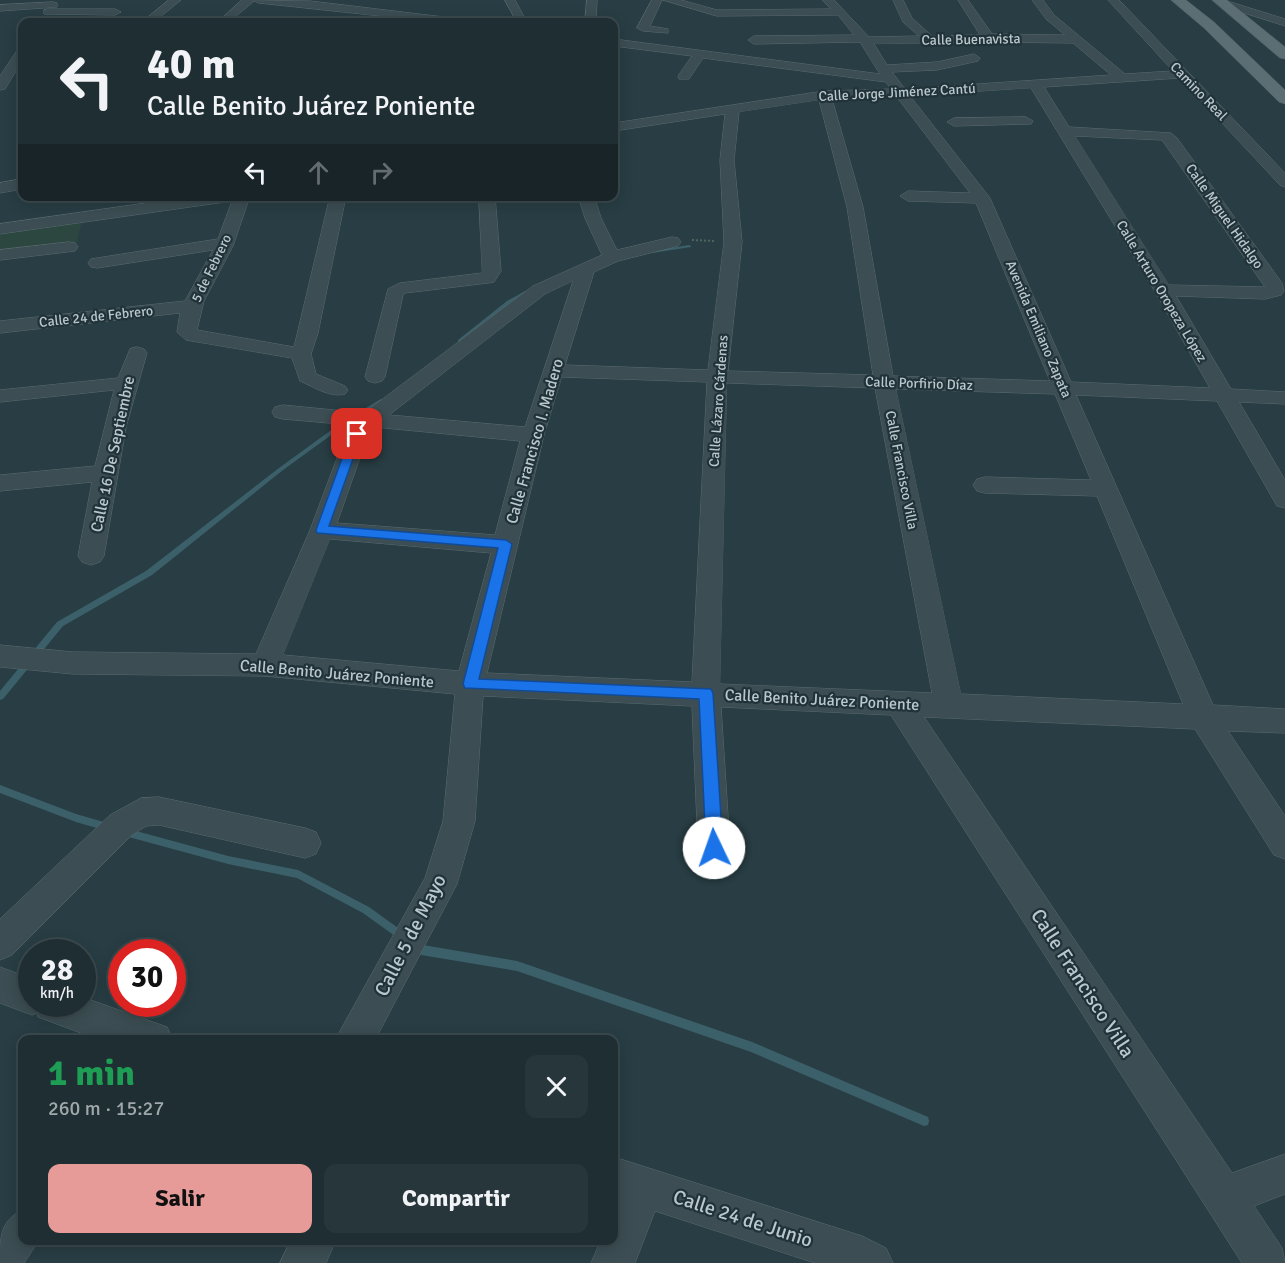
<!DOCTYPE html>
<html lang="es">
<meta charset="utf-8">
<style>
:root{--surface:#1e2e33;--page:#26363b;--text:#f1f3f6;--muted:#a1a8ac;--line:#3c4a4e;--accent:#e69b98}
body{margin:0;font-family:Signika,sans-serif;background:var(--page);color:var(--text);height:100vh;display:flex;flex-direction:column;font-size:22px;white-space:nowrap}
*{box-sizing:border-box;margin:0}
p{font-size:20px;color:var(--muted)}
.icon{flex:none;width:33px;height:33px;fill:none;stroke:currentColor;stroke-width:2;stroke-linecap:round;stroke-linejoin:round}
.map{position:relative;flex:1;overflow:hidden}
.panel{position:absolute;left:18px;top:1035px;width:600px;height:210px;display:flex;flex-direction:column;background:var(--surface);border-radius:12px;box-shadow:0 3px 15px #0003,0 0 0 2px var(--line)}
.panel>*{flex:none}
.guide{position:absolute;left:18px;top:18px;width:600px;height:183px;border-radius:12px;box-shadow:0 3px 15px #0003,0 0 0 2px var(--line);background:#1e2e33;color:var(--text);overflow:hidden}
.speed{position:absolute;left:18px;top:939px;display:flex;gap:12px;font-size:30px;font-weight:700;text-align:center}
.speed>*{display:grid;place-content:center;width:78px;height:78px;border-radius:50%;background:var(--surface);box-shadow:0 3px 15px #0003,0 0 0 2px var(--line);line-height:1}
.speed small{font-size:15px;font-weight:400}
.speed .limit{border:9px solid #d22;background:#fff;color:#111}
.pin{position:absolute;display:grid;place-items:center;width:51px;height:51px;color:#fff;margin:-26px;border-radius:12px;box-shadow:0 3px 9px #0006}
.me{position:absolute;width:66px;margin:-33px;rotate:357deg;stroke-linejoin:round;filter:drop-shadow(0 0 4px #0008)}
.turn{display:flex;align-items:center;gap:21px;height:126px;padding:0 30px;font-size:27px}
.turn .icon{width:78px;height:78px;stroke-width:2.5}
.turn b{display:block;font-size:42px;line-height:51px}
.lanes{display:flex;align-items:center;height:57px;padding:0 30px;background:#0003;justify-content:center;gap:30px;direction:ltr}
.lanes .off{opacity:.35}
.round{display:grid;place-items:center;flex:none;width:63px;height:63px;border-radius:12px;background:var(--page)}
.summary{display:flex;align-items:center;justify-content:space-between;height:102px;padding:0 30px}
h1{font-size:36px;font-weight:700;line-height:45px;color:#1e9e55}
.cta{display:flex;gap:12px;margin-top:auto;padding:12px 30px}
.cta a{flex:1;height:69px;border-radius:12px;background:var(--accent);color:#111;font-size:24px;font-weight:700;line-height:69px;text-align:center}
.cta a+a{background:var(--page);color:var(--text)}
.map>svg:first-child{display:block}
.green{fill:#2c473f}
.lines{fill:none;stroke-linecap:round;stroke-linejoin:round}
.stream{fill:#3c606a;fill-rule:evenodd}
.minor-casing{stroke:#5b6b71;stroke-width:1}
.major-casing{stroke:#495a60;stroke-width:1}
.path{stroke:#4d655f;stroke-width:2;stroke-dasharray:2 2;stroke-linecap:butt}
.minor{fill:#3c4e53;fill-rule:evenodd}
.major{fill:#5b6e73;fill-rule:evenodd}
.route{fill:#1a73e8;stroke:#114b97;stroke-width:1.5}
.labels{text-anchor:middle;stroke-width:4.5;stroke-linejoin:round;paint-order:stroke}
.far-street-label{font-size:14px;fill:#bac8cd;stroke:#213339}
.street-label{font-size:16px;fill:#bac8cd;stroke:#213339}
.near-street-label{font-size:20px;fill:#bac8cd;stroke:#213339}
</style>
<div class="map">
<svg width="1285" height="1263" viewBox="0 0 1285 1263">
<rect width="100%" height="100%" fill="#283e44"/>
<path class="green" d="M82,221L76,245L0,253V233Z"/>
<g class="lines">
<g class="stream">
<path d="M689,245L691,246V247L652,253L650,252L652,251Z"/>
<path d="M525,291L530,292L511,303L462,342H458V340L507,301Z"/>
<path d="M381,399L384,401L383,402L345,425L283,470L152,575L63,626L3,699L0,700V691L57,622L146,571L279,468L341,423Z"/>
<path d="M0,785L76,814L107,823L110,824L111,827L110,830L107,831L76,822L0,793Z"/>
<path d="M125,828L228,856L298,870L369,907L405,933L407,936L405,939L402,941L399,939L363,913L297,878L228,864L125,836L122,835L121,832L122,829Z"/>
<path d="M414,940L423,945L517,961L752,1042L928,1117L929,1121L928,1125L924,1126L751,1052L517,971L421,955L411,948L409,945L411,942Z"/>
</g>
<defs>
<g id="minor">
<path d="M169,0H181L154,22H142Z"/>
<path d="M242,0L310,1L461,19L467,22H437L259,3L254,1L229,22H218Z"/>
<path d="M505,0H515L527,22H517Z"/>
<path d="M587,0H597L596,22H585Z"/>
<path d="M652,0H662L650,26L668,29V33L643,31L637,28Z"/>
<path d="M663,0H681L717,10L831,9L822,0H834L869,37L919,36L903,22L893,0H903L912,18L932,36L980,35L958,0H968L992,34L1065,35L1046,19L1032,0H1043L1054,15L1125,74L1173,71L1108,0H1119L1285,173V187L1280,185L1180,78L1044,87L1069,127L1171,133L1177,138L1282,283L1284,291L1281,295L1265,299L1176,296L1231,389L1285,392V404L1239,402L1285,480V508L1277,506L1217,401L1076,395L1213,705L1285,709V733L1228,731L1285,816V859L1274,855L1195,729L924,717L1232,1173L1285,1154V1194L1254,1206L1282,1248L1285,1263H1242L891,715L721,707L730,847L725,858L714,862L703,858L698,847L692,706L483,696L475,821L457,884L375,1040H335L425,878L443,821L455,694L265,676L73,674L0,667V645L73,652L256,654L310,530L346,434L352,425L283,419L275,417L272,412L275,407L283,405L364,413L533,286L602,255L585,218L578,196H594L601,218L617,250L672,237L678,238L681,242L678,246L618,261L594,272L565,365L708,370L724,242L720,160L725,114L614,131V123L824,91L891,89L886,82L703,58L689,79H679L678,76L692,56L614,46V39L880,74L860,42L754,44L748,40L754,36L854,35L838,15L717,16ZM988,42L1073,43L1111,75L905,89L892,72L937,70L978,61L980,58L974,54L937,62L887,65L874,44ZM1031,88L1154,290L1210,388L1071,382L990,198L910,96ZM897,97L970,193L908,191L900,196L908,201L976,203L1050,381L893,376L863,207L832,99ZM819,100L847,207L873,375L728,371L742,242L734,160L739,112ZM1075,136L1162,140L1265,287L1169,285ZM573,281L525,427L389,415L545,294ZM562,377L707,382L692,682L487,673L544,435ZM727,383L875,388L932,693L720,684ZM896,389L1055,394L1091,480L985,477L977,479L973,485L977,491L985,493L1097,496L1183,704L961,694ZM374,427L520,441L495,535L337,523L368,435ZM330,539L491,553L459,671L283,655Z"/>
<path d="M1219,1H1227L1285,19V26L1219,5Z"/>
<path d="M53,2L57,3V7L0,11V5Z"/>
<path d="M48,9H115L121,12L115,15L44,14V10Z"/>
<path d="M22,48V61L5,89L0,90V76L18,49Z"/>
<path d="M1026,117L1033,121L1031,124L954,126L947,122L954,118Z"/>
<path d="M22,179V189L0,193V183Z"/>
<path d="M196,196H250L233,246L204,301L197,330L294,347L330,196H346L318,333L311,354L316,374L345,386L348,390L345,394C330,398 314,387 300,381L292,358L186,340L177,332L180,313L0,333V321L185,301L213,250L97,268L91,267L88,263L91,259L97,258L218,239L232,201L0,234V224Z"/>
<path d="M479,196H495L501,271L494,282L488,283L405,293L403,295L385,377L382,381L375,383L368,381L365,377L388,289L400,283L482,273Z"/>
<path d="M69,242L75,243L78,247L75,251L0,260V250Z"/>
<path d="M137,347L144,349L147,353L126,427L104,556L100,562L91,565L82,562L78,556L92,482L0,491V475L95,466L114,390L0,402V390L118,378L130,349Z"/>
<path d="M159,797L305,828L316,832L321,843L316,854L305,858L159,825L146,826L132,835L12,955L0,960V919L110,815L141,798Z"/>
<path d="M0,967L32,979V1004H82V997L167,1027L173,1040H100L38,1017L37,1013L32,1015L0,1003Z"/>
<path d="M614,1157L862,1236L886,1248L893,1263H815L655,1211L635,1263H591L601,1240H614V1210L618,1199L614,1197Z"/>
<path d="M22,1210V1240H39L24,1263H0C0,1235 0,1222 22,1210Z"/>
<path d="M291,1240H336L326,1263H280Z"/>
</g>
<g id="major">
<path d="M1171,0H1186L1214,22L1285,90V104L1279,102L1204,28Z"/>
<path d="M1212,0H1227L1285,47V59L1280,58Z"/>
</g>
</defs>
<use href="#minor" class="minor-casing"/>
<use href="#major" class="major-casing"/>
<path class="path" d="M692,240L714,241"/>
<use href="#minor" class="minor"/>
<use href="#major" class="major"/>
</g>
<path class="route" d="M357,430L362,434L329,526L506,540L512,544L479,679L711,689L713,693L723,848L720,853L714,855L708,853L706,848L699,699L465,688L463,684L498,548L317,533L316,530L351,434Z"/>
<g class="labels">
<g class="far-street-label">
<text transform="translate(971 39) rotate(-1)" y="5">Calle Buenavista</text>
<text transform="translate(1199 91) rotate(46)" y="5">Camino Real</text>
<text transform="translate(897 92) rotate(-3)" y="5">Calle Jorge Jiménez Cantú</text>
<text transform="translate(1225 216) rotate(55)" y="5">Calle Miguel Hidalgo</text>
<text transform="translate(211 268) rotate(-64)" y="5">5 de Febrero</text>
<text transform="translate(1162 291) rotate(59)" y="5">Calle Arturo Oropeza López</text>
<text transform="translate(96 316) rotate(-6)" y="5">Calle 24 de Febrero</text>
<text transform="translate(1039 329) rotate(67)" y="5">Avenida Emiliano Zapata</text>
<text transform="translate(919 383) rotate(2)" y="5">Calle Porfirio Díaz</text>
<text transform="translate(718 401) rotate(-86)" y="5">Calle Lázaro Cárdenas</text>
<text transform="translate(902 470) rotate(79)" y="5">Calle Francisco Villa</text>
</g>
<g class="street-label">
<text transform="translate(534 441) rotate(-74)" y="6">Calle Francisco I. Madero</text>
<text transform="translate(112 454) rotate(-78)" y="6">Calle 16 De Septiembre</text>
<text transform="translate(337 673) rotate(5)" y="6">Calle Benito Juárez Poniente</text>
<text transform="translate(822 699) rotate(3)" y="6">Calle Benito Juárez Poniente</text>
</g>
<g class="near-street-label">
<text transform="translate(410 935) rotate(-63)" y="7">Calle 5 de Mayo</text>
<text transform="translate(1083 983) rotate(57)" y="7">Calle Francisco Villa</text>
<text transform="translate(743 1218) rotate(18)" y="7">Calle 24 de Junio</text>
</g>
</g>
</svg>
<div class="speed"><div>28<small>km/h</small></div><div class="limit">30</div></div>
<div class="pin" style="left:357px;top:434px;background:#d93025"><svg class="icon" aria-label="arrive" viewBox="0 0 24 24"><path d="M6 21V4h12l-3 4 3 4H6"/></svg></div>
<svg class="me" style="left:714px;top:848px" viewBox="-20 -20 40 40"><circle r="19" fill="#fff"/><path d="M0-13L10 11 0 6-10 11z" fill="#1a73e8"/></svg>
<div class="guide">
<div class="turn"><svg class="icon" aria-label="left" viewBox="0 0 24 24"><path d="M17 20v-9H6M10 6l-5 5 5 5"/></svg><div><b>40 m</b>Calle Benito Juárez Poniente</div></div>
<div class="lanes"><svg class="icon" aria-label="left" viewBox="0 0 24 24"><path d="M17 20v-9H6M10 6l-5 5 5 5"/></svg><svg class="icon off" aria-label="ahead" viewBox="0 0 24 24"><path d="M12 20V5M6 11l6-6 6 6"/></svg><svg class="icon off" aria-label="right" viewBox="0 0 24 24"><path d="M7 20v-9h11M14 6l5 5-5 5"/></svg></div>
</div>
<section class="panel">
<div class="summary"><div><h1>1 min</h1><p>260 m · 15:27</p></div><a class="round"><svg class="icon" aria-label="close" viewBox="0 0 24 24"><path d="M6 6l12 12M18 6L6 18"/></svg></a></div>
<div class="cta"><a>Salir</a><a>Compartir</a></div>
</section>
</div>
